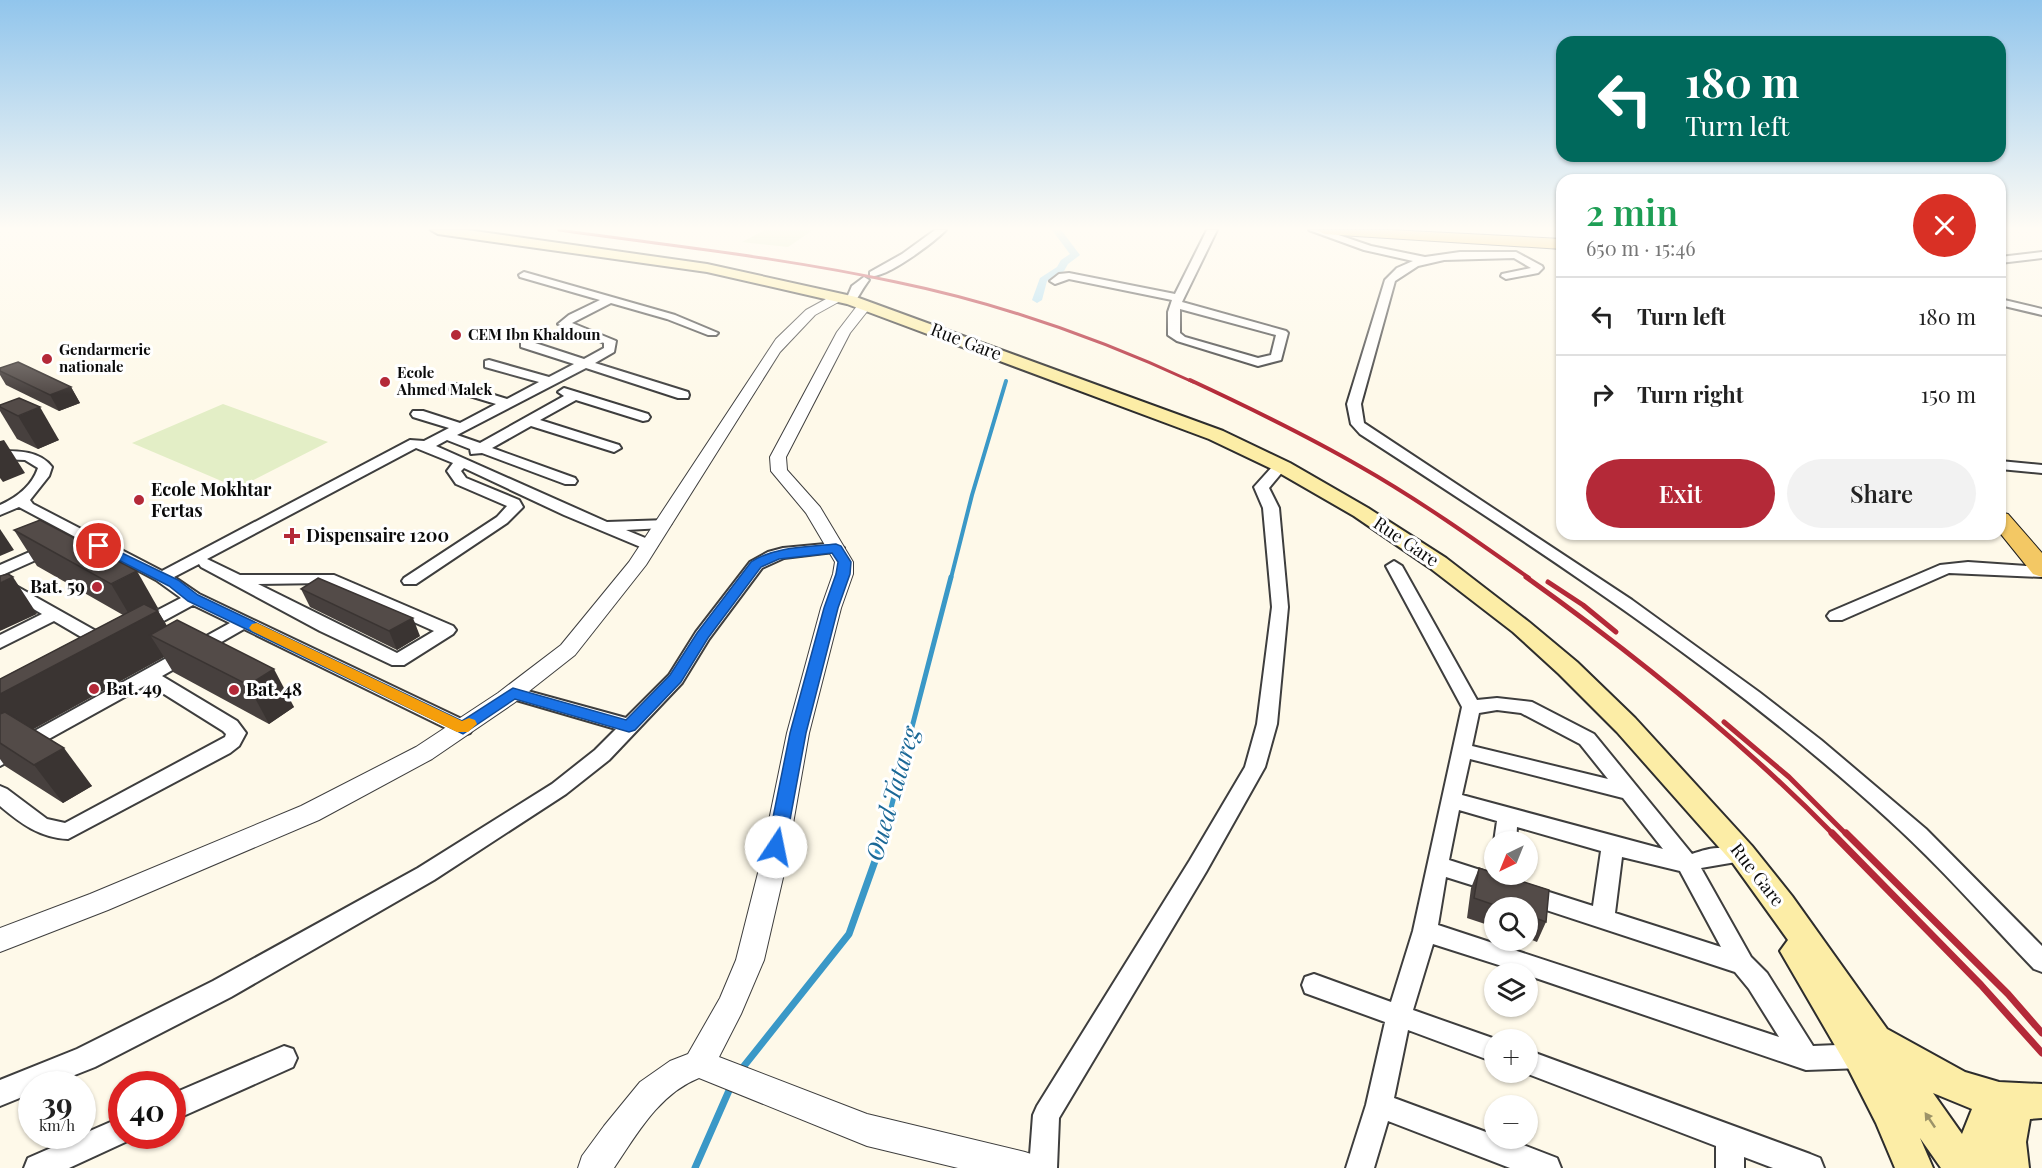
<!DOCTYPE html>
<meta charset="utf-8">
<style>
:root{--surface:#fff;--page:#f2f2f2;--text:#222;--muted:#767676;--line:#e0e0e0;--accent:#b42938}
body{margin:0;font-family:"Playfair Display",serif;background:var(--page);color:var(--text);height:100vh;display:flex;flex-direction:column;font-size:22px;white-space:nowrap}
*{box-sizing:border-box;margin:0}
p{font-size:20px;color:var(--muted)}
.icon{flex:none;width:33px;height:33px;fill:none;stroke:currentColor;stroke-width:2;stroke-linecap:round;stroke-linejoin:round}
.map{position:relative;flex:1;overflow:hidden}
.side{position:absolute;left:1556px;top:174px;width:450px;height:366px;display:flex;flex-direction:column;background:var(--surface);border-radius:18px;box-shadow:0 2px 4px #0004}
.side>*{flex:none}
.guide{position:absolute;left:1556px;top:36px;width:450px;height:126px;border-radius:18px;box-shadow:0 2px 4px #0004;background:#00695c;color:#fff;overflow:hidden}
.needle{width:39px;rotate:223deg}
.fabs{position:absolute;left:1484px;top:831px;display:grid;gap:12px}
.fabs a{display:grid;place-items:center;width:54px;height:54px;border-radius:50%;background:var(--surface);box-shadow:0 2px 4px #0004;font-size:30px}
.speed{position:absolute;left:18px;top:1071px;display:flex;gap:12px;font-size:30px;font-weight:700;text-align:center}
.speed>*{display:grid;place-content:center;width:78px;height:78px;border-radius:50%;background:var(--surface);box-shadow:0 2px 4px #0004;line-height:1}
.speed small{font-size:15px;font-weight:400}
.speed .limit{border:9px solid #d22;background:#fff;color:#111}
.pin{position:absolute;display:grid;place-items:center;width:51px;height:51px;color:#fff;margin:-26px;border:3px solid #fff;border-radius:50%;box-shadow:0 2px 6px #0007}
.me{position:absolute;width:66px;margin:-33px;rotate:11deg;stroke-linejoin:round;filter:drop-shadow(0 0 4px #0008)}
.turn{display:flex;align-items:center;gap:21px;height:126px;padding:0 30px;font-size:27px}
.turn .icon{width:78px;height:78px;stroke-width:2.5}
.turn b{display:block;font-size:42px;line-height:51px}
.round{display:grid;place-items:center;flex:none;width:63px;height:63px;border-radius:32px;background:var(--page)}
.head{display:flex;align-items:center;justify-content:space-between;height:102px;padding:0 30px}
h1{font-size:36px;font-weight:600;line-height:45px;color:#1e9e55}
.cta{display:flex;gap:12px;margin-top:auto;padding:12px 30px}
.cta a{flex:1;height:69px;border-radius:36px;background:var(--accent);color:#fff;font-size:24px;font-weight:600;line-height:69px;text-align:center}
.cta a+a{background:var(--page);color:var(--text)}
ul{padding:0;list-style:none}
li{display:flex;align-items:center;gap:18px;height:78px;padding:0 30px;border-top:2px solid var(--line)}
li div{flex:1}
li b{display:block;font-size:22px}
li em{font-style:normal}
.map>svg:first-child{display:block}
.pitch{fill:#e3eec6}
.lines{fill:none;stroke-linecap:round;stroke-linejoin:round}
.stream-far2{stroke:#3a98c7;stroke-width:4}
.stream-far1{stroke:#3a98c7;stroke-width:5}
.stream{stroke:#3a98c7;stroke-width:7}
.canal{fill:#b0def3;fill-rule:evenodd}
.minor-casing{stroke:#3e3e3e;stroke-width:4}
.tertiary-casing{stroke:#3e3e3e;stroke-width:2}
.secondary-casing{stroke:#2d2d2d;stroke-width:4}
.primary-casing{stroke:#1c1c1c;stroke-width:2}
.minor{fill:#fff;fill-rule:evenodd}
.tertiary{fill:#fff;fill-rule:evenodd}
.secondary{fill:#fceda6;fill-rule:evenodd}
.primary{fill:#f3c864;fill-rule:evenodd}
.rail-far3{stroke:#b42938;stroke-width:3}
.rail-far2{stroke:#b42938;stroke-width:4}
.rail-far1{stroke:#b42938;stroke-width:5}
.rail{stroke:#b42938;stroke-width:7}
.wall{fill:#47403e}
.shaded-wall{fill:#3a3432}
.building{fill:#534b48;stroke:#3a3432;stroke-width:1.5}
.oneway{fill:#9c9368}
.route{fill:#1a73e8;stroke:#114b97;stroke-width:1.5}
.slow{fill:#f59e0b}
.poi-dot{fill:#b42938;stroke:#fff;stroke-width:2}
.labels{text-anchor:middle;stroke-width:6;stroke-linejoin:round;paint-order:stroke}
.far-poi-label{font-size:15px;font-weight:bold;fill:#0b0b0b;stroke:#fff;text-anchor:start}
.street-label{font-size:18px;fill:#0b0b0b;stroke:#fff}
.poi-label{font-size:18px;font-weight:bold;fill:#0b0b0b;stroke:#fff;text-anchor:start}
.near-water-label{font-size:24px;font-style:italic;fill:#1a6896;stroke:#fff}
</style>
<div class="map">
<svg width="2042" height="1168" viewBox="0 0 2042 1168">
<rect width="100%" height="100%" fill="#fef9e9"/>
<g class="pitch">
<path d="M765,230H813L788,247L742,242Z"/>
<path d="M223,404L328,442L238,488L132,443Z"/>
</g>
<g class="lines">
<path class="stream-far2" d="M951,578L972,495L1006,381"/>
<path class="stream-far1" d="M884,835L951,577"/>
<g class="stream">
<path d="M740,1071L849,934L885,833"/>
<path d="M695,1168L731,1086"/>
</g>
<path class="canal" d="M1052,230H1061L1080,255L1068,264L1064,271L1047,281L1042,300L1037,303L1032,300L1040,278L1057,267L1061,260L1070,254Z"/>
<defs>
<g id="minor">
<path d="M935,230H946C934,242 886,279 870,276V272L902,254Z"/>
<path d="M1207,230H1217L1182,302L1286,331L1288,333L1281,360L1258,366L1177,341L1168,335V312L1172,300L1069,279L1055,284L1050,281L1059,274L1069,273L1175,294ZM1180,309L1276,335L1271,355L1258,358L1185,337L1180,333Z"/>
<path d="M1309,230H1324L1371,246L1425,257L1460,252H1516L1542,266L1543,268L1538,273L1506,279L1501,276L1502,274L1531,268L1514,258L1444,260L1418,266L1395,281L1361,404L1364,423L1632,600L1759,692L1821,740L1926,829L2042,946V972L2034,969C1986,919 1940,866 1888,819C1727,672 1542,552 1360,434L1351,424L1347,404L1385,280L1397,268L1413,261L1364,250Z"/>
<path d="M2042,252V258L2000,263V257Z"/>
<path d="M524,272L675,315L718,333L716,335H708L667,319L611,303L572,323L616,341L614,352L595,363L688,392L689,395L688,398H678L586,368L457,435L480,443L564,396L558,392L564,388L648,414L650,417L648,420L643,421L576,400L540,420L619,445L621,448L614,452L531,426L492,448L575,478L577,481L575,484H565L482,453L471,454L470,449L447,440L436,446L607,522L668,520L671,523L668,526L663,528L626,530L655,542L657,545L655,548H643L564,515L464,468L461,471L466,478L519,500L523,507L507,523L416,584H404L402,581L404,578L497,517L507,506L456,484L447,471L453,463L416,448L207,559L240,575H334L453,626L456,630L453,634L404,665H392L320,631L201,567L199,564L174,577L199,594L470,723L473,728L470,733L463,735L456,733L244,629L162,676L237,721L246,733L239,746L230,753L68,839C40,838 20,823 0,806V786L7,789L47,819L65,823L225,737L226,734L223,731L148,684L0,766V750L230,623L193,605L147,630H135L132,626L135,622L181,598L156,580L19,507L0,515V505C16,498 32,486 38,468L25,460L0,459V451C19,451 40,451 52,467L49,476L30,500L33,504L162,571L410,440L424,441L449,428L413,417L411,414L413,411H423L460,423L496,404L450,390L448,387L450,384H458L507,399L539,382L485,367V361L489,360L549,377L574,364L521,347V341H529L584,359L604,348V343L558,324L569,315L600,300L520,277L519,275ZM326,583L434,631L397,653L258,584Z"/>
<path d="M864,277L869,280C863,288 860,294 855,302H847L846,300L852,286Z"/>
<path d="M2000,299L2042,309V315L2000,305Z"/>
<path d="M2000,461L2042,465V473L2000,469Z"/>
<path d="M1277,466L1284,470L1269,488L1279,508L1288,607L1277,724L1265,767L1206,872L1059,1118L1057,1168H1029L1033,1115L1037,1106L1190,860L1245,767L1257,724L1272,607L1263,508L1254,487L1272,467Z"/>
<path d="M50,543L56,545L58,548L56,551L0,576V565Z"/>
<path d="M836,543L844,548L842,551L784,558L762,568L709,639L682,683L609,760L566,794L434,880L231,997L95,1067L52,1084H32V1093L0,1106V1080L77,1049L213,981L418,868L552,784L595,750L616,729L506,697L504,693L506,689L513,687L626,718L669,675L696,632L750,562L768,552L783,548Z"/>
<path d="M1394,561L1402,566L1477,700L1497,698L1532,702L1594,734L1692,854C1706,849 1721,845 1736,850L1739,856L1736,862L1701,868L1751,957L1767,973L1813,1046L1862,1044L1871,1048L1875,1056L1871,1064L1862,1068L1806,1070L1527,975V974L1433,944L1413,1010L1498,1040H1494V1062L1408,1030L1394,1098L1494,1135V1138H1505L1557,1158L1561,1168H1510L1388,1121L1374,1168H1346L1366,1105L1385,1022L1305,993L1302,985L1305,977L1314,974L1391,1002L1413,931L1462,707L1386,566ZM1497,710L1521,713L1580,744L1608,779L1472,746L1479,713ZM1470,759L1623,798L1663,849L1462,795ZM1459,810L1497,821L1494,842H1516L1517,827L1601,851L1593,906L1527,885L1519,887L1516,894L1519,901L1735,972L1749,989L1779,1037L1438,925L1446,877L1497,893L1505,890L1508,884L1505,878L1449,860ZM1622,857L1680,871L1721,947L1615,913Z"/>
<path d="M1968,562L2042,567V577L1949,573L1842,620H1830L1827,616L1830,612L1940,565Z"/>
<path d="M0,577L112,640L115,644L112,648H100L54,621L0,648V635L42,614L0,589Z"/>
<path d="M284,1046L293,1049L297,1058L293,1067L172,1121V1094Z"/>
<path d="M1527,1050L1810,1154L1820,1158L1824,1168H1773L1744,1157V1168H1716V1146L1523,1072H1527Z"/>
<path d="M122,1117V1136H133L132,1139L69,1168H24L28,1158Z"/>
</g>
<g id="tertiary">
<path d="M837,293L843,297L842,300L815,315L780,352L646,565L575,655L514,703L432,759L319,820L108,910L0,952V928L90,894L301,806L416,747L498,693L561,645L629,562L776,339L806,310Z"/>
<path d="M862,305L869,309L850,333L786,457L787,470L820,507L853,562V574L841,608L809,733L785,869L764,960L741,1014L719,1057L867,1114L1025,1152L1037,1156L1041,1168H958L867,1146L699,1078C659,1094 637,1134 614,1168H578L582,1156L604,1126L640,1082L670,1061L688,1054L720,998L736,960L759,869L787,733L821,608L833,574L835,562L806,513L771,471L770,457L837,332L857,306Z"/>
</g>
<path id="secondary" d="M431,230H467L707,264L856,297L1223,431L1290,463L1368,508L1446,558L1529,622L1577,662L1635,718L1752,846L1792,896L1887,1029L1965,1072L1999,1082L2042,1084V1118L2030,1119L2026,1142L2029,1168H1941L1920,1138L1933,1168H1895L1876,1123L1848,1068L1780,951L1788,940L1732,862L1617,732L1559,674L1513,632L1430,568L1354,516L1276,471L1209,439L847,304L707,272L438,234ZM1933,1093L1972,1109L1962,1134Z"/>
<g id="primary">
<path d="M1317,230H1390L1562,239V249L1324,234Z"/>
<path d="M2000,512L2008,514L2042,553V577L2033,574L2000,533Z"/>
</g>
</defs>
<use href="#minor" class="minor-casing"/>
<use href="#tertiary" class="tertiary-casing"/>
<use href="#secondary" class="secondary-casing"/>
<use href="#primary" class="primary-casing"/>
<use href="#minor" class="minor"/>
<use href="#tertiary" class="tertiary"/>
<use href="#secondary" class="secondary"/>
<use href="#primary" class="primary"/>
<path class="rail-far3" d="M559,230C672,246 785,258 896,282C998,303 1098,338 1193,382"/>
<path class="rail-far2" d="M1190,380C1248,407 1306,435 1361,467C1419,500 1474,539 1529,578"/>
<g class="rail-far1">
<path d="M1526,577C1635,655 1740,739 1834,835"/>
<path d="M1548,582L1583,605L1616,632"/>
<path d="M1724,722L1789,777L1847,835"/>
</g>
<g class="rail">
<path d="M1832,833L1981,985L2042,1053"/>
<path d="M1846,833L2008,994L2042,1033"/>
</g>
</g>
<g class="wall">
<path d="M0,368L71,387L80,403L59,411L6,385L0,375Z"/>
<path d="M0,405L59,440L38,449L17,439L0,411Z"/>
<path d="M14,530L158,608L155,609L158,611L167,626L294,707L269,724L173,672L164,657L34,729L92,786L63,803L5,766L0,759V679L123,615L37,566Z"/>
<path d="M301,589L420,636L397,650L310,607Z"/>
<path d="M1479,868L1546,922L1537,942L1527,938V908H1494V927L1467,918L1471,888Z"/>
</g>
<g class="shaded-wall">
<path d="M71,387L80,403L59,411L50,395Z"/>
<path d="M40,407L59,440L38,449L18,416Z"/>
<path d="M4,440L25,473L3,482L0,478V441Z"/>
<path d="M0,529L14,550L0,556Z"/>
<path d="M137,571L158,608L133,621L111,584Z"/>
<path d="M13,577L37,614L0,631V583Z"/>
<path d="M158,611L180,648L150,635L164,657L18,737L0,713V694Z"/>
<path d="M413,618L420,636L397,650L389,631Z"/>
<path d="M274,669L294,707L269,724L248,685Z"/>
<path d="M64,748L92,786L63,803L34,765Z"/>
</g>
<g class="building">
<path d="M18,362L71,387L50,395L0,371V368Z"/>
<path d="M19,398L40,407L18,416L0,407V405Z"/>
<path d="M40,520L137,571L111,584L14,530Z"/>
<path d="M8,574L13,577L0,583V576Z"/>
<path d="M318,578L413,618L389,631L301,589Z"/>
<path d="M144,604L158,611L0,694V679Z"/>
<path d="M177,620L274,669L248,685L150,635Z"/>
<path d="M5,712L64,748L34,765L0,743V714Z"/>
<path d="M1479,868L1494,873V874H1499L1549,890L1546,922L1527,915V908H1503L1474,898Z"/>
</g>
<defs><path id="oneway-solid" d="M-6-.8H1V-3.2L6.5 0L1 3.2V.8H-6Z" transform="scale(1.5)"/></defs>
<use class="oneway" href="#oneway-solid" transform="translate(1930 1120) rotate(-124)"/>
<linearGradient id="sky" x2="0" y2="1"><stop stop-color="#91c5ec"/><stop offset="0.58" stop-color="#fffcf5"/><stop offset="1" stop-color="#fffcf5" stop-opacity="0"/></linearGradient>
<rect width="2042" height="394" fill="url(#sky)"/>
<path class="route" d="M99,542L178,580L198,595L462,721L513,688L626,720L670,675L697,633L751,562C775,546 809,547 836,544L841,546L851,562L850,574L838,608L806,733L785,847L782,852L776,854L770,852L767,847L790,733L824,608L836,574L838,562L832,553L779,559L761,567L708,638L681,682L635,730L629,732L515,699L463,734L188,601L169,586L95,548L93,546Z"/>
<path class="slow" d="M257,623L462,721L469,718L475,720L477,724L468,732H457L252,631L249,628L252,624Z"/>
<g class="poi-dot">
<circle cx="456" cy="335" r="6"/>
<circle cx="47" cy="359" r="6"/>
<circle cx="385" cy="382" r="6"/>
<circle cx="139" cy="500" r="6"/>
<path d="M289 527h6v6h6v6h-6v6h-6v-6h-6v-6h6z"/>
<circle cx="97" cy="587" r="6"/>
<circle cx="94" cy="689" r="6"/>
<circle cx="234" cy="690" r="6"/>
</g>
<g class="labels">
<g class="far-poi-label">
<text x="468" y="340">CEM Ibn Khaldoun</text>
<text x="59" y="355">Gendarmerie<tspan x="59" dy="17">nationale</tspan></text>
<text x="397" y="378">Ecole<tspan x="397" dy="17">Ahmed Malek</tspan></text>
</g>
<g class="street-label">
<text transform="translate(966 342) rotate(21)" y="6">Rue Gare</text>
<text transform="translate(1406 542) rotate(34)" y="6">Rue Gare</text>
<text transform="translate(1757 875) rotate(52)" y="6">Rue Gare</text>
</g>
<g class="poi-label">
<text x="151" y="496">Ecole Mokhtar<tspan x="151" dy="21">Fertas</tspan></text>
<text x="306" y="542">Dispensaire 1200</text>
<text x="85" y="593" text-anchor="end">Bat. 59</text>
<text x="106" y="695">Bat. 49</text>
<text x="246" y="696">Bat. 48</text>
</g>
<g class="near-water-label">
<text transform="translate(893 794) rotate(-74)" y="8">Oued Tatareg</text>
</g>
</g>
</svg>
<div class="fabs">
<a><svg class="needle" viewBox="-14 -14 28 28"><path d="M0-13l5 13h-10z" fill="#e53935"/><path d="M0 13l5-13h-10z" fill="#767676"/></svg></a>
<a><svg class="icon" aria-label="search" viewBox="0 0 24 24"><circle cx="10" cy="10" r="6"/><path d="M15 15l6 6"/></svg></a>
<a><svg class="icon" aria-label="layers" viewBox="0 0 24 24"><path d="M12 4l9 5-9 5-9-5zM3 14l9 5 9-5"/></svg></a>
<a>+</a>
<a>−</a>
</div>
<div class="speed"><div>39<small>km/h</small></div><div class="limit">40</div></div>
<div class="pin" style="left:99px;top:546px;background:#d93025"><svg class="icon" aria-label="arrive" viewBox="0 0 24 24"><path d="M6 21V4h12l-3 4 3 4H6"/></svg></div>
<svg class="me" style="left:776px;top:847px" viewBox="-20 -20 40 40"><circle r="19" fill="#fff"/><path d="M0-13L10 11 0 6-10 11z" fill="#1a73e8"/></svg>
<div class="guide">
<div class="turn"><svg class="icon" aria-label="left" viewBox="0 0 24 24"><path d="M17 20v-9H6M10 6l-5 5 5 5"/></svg><div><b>180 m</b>Turn left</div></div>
</div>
<section class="side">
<div class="head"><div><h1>2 min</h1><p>650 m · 15:46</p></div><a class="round" style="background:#d93025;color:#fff"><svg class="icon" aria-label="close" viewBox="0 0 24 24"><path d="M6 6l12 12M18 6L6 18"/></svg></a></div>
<ul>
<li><svg class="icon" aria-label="left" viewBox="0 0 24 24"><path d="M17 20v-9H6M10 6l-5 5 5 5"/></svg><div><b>Turn left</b></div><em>180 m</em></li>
<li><svg class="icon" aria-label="right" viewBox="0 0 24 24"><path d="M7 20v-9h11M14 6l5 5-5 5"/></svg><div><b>Turn right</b></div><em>150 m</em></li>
</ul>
<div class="cta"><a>Exit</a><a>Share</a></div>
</section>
</div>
